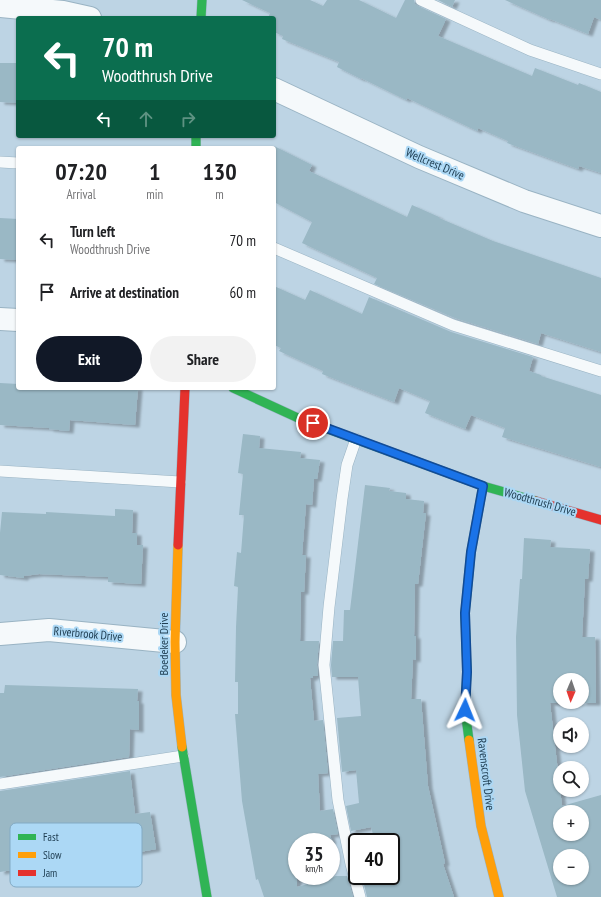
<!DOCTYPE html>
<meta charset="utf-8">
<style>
:root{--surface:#fff;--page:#f2f2f2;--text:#202124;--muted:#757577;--accent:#111827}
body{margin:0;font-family:"PT Sans Narrow",sans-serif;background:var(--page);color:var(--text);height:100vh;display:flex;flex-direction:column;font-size:15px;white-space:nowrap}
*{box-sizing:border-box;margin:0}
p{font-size:13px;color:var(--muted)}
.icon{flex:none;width:22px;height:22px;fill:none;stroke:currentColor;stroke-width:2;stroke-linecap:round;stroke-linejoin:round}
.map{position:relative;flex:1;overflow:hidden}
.drawer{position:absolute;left:16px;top:146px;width:260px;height:244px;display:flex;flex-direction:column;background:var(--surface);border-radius:4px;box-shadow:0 1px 3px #0004}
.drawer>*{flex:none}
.hud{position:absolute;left:16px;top:16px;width:260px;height:122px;border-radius:4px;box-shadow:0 1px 3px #0004;background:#0b6e4f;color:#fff;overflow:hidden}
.needle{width:26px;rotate:182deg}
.buttons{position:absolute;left:553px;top:673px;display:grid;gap:8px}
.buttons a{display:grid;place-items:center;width:36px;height:36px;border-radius:50%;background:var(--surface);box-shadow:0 1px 3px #0004;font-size:20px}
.speed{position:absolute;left:288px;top:833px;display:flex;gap:8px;font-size:20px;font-weight:700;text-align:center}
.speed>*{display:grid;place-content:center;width:52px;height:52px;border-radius:50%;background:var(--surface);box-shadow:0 1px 3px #0004;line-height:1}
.speed small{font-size:10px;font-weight:400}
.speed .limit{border:2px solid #111;border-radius:6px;background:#fff;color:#111}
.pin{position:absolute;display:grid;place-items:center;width:34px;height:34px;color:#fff;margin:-17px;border:2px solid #fff;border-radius:50%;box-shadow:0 1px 4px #0007}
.me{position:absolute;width:44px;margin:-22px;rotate:2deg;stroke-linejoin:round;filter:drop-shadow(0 0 3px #0008)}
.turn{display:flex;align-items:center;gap:14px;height:84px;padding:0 20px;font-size:18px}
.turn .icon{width:52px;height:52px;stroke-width:2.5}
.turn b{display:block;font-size:28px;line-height:34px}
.lanes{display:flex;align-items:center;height:38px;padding:0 20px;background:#0003;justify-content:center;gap:20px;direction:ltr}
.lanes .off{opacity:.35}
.eta{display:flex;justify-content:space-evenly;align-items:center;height:68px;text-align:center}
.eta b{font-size:24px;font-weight:700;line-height:28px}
.button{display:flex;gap:8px;margin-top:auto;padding:8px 20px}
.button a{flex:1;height:46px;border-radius:24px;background:var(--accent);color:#fff;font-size:16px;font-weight:700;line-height:46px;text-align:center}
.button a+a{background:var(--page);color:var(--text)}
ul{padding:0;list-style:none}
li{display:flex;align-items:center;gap:12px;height:52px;padding:0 20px}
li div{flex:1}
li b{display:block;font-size:15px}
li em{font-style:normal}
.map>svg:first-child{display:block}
.building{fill:#9ab8c5;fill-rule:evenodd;filter:url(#shadow)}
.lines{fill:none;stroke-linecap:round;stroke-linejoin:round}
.lane-casing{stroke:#99b3c3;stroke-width:12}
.street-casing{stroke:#99b3c3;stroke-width:24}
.fast-casing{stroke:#99b3c3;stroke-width:10}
.slow-casing{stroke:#99b3c3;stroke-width:10}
.jam-casing{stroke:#99b3c3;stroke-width:10}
.lane{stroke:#f5f9fb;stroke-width:11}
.street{stroke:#f5f9fb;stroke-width:22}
.fast{stroke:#30b455;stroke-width:9}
.slow{stroke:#ff9f0a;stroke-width:9}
.jam{stroke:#e5322d;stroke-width:9}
.route-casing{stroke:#114b97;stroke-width:10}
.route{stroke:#1a73e8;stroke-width:7}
.labels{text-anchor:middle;stroke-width:4;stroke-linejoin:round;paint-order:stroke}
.street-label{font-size:12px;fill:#203f53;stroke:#acd8f5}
.key{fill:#acd8f5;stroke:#82aac4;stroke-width:1}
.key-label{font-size:11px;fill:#203f53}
</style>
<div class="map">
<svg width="601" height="897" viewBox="0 0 601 897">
<defs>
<filter id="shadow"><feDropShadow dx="4.5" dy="2.5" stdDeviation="1" flood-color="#0004"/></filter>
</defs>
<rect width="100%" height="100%" fill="#bdd4e4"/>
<g class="building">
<path d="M242,0H310L323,6L327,0H359L396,18L405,0H414L415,4L418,6L446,19L438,36L532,76L535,68L578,85L579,83L601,92V173L579,166L578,169L507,143L508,141L478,128L477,131L407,98L406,100L361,78V79L337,67L339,62L282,39L283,36L274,32V18H268L270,13Z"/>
<path d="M438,0H455L452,7Z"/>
<path d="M505,0H601V20L594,17L588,34L550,19V20Z"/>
<path d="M0,63H18V103L0,102Z"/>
<path d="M274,146L312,165L309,171L407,217L412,205L439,217V218L493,241L601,278V352L541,333L538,344L455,318L374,284L377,278L302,243L312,222L274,202Z"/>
<path d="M0,218L18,219V260L0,259Z"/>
<path d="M274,286L305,300L310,290L362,314L369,297L451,332L533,357L529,371L541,375V376L601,395V467L502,437L505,428L471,415L465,429L425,413L430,401L399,388L394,402L322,374L323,371L279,351L281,348L274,345Z"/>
<path d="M0,383L18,384V388H138L135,425L70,420L69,431L49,429V428L0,425Z"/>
<path d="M243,434L260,436L259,448L301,452L300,458L320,460L317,479H314L312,505L306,504L302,555H306L304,592H301L300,641H319L317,665L318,676H313V678H310L314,721L323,720L328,773L318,774L320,811L333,809L338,834L330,835L332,842H297V887L336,876H347L353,897H264L258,879L256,880L242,801L235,714H238V682H235L236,627L238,587L234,586L237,552L241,553L244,515H239L243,474L238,473Z"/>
<path d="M365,485L390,488L389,491L406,493V499L424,501L423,513H426L418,584H415L414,636H416V660L413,659L411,699H421L428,786L445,863L443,864L454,897H367L362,876H391V842H375L371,827L351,831L346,806L359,803L356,770L342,772L337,718L361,716L358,677H332L331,665L333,641H343L344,610H350Z"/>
<path d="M115,509L133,510L132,533H137V545H143L141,584L108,582V577L39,574L24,576V578L0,575V533L2,512L46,514V512L115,516Z"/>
<path d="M524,538L551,540L550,547L590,549L588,579H585L582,637H595L596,703H550L562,806L601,795V897H557L525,791L517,715L516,637L520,579H522ZM560,680H582V702H560ZM560,812H582V834H560ZM560,856H582V878H560Z"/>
<path d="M5,685L138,689L137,701H139V730L130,729L129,757L0,777V693H4Z"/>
<path d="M130,771L135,814L150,812L156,849L129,854V851L0,872V791Z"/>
</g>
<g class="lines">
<defs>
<g id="lane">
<path d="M421,0L530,50L601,74"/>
<path d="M0,162L18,163"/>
<path d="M274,248L453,325L601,371"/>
<path d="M356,439L347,465L342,499L329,607L324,665L338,800L351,864L360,897"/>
<path d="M0,471L180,482"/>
<path d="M0,784L183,756"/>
</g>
<g id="street">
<path d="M0,6L63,12L90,18"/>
<path d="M274,89L419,157L524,201L601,226"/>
<path d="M0,319L18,320"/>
<path d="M0,634L49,630L175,642"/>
</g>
<g id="fast">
<path d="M201,18L202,0"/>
<path d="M196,136V148"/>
<path d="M233,388L298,418L483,486L536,501"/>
<path d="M469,740L465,710L467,672L465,613L471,552L483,486"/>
<path d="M182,747L207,897"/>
</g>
<g id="slow">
<path d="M178,545L175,642L176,695L182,747"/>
<path d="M469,740L481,826L499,897"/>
</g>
<g id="jam">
<path d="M536,501L601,520"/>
<path d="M178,545L185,388"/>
</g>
</defs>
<use href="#lane" class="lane-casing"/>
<use href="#street" class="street-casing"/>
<use href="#fast" class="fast-casing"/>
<use href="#slow" class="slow-casing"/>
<use href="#jam" class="jam-casing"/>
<use href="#lane" class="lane"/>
<use href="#street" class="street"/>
<use href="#fast" class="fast"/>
<use href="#slow" class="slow"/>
<use href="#jam" class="jam"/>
</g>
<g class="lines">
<defs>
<path id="route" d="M313,423L483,486L471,552L465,613L467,672L465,710"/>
</defs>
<use href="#route" class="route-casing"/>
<use href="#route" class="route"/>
</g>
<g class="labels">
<g class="street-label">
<text transform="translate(435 164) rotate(23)" y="4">Wellcrest Drive</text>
<text transform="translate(540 502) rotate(16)" y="4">Woodthrush Drive</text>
<text transform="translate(88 634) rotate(5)" y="4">Riverbrook Drive</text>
<text transform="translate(164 644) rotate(-90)" y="4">Boedeker Drive</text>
<text transform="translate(486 774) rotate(83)" y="4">Ravenscroft Drive</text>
</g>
</g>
<rect x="10" y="823" width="132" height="64" rx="6" class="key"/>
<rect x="18" y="834" width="18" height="6" fill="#30b455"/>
<rect x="18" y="852" width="18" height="6" fill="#ff9f0a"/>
<rect x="18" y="870" width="18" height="6" fill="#e5322d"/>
<g class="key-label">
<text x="43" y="841">Fast</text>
<text x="43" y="859">Slow</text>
<text x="43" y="877">Jam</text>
</g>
</svg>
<div class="buttons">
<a><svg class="needle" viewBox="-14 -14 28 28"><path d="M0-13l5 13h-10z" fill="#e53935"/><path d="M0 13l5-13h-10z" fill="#757577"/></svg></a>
<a><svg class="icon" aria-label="sound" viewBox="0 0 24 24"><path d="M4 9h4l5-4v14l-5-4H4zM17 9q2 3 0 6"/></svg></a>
<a><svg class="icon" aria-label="search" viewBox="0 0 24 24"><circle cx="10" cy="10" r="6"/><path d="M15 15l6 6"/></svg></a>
<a>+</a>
<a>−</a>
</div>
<div class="speed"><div>35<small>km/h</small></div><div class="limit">40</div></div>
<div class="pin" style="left:313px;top:423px;background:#d93025"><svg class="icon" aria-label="arrive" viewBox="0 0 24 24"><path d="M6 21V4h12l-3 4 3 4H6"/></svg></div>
<svg class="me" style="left:465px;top:710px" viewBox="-20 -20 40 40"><path d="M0-17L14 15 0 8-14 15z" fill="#1a73e8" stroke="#fff" stroke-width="4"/></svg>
<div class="hud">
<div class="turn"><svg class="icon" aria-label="left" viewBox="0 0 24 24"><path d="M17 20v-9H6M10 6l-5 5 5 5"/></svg><div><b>70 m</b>Woodthrush Drive</div></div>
<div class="lanes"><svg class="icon" aria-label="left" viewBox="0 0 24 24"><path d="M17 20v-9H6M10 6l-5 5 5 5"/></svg><svg class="icon off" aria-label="ahead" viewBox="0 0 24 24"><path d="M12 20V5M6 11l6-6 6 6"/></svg><svg class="icon off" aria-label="right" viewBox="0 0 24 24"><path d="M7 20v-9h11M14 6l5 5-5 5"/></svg></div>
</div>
<section class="drawer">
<div class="eta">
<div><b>07:20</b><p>Arrival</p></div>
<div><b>1</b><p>min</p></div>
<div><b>130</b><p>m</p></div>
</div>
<ul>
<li><svg class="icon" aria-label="left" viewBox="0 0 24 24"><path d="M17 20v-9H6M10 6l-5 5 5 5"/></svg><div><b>Turn left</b><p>Woodthrush Drive</p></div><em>70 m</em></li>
<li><svg class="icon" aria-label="arrive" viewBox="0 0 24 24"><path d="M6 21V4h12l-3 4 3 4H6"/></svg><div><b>Arrive at destination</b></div><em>60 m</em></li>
</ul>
<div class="button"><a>Exit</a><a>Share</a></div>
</section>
</div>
